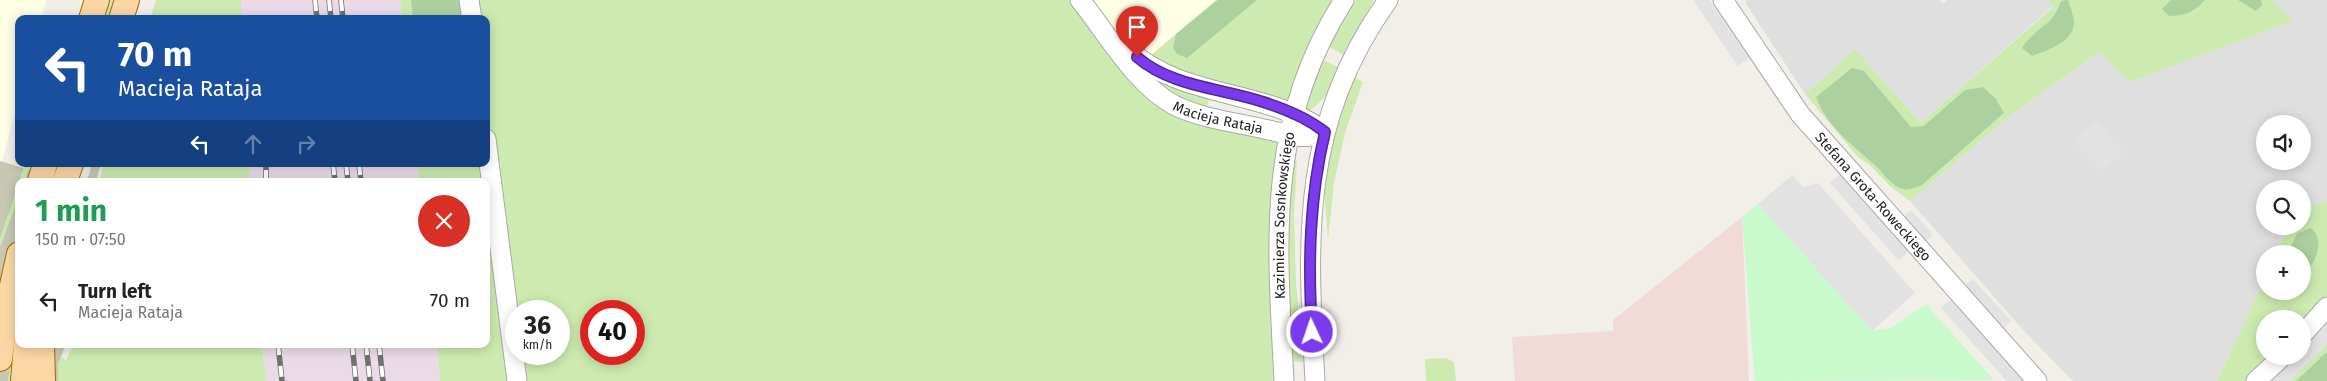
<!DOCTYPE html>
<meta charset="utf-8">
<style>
:root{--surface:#fff;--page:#f2f2f2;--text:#222;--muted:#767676}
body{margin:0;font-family:"Fira Sans",sans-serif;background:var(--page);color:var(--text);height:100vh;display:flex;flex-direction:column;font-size:19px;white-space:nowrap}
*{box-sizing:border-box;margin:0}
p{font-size:16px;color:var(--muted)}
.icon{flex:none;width:28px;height:28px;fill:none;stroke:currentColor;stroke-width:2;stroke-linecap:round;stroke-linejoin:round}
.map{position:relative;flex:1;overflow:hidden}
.side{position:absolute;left:15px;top:178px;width:475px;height:170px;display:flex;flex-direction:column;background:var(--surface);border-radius:10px;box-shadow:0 2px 12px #0003}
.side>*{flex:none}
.hud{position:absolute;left:15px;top:15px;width:475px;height:152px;border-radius:10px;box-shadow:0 2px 12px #0003;background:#1a4fa0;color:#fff;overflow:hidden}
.tools{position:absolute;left:2256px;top:115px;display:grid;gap:10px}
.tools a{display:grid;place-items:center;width:55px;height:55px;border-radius:50%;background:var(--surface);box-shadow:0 2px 12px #0003;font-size:25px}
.speed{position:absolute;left:505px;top:300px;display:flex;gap:10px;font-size:25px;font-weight:700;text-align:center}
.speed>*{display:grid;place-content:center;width:65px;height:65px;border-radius:50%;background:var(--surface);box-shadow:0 2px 12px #0003;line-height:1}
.speed small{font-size:12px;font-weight:400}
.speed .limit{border:8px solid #d22;background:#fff;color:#111}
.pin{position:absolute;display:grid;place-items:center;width:42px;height:42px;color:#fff;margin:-51px -21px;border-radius:50% 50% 50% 0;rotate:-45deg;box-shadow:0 0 5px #0007}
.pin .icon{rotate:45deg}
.me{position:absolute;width:55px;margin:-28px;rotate:357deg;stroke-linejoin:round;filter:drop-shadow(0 0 4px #0008)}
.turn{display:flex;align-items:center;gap:18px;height:105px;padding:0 20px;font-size:22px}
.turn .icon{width:65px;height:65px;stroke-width:2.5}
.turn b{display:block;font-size:35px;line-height:42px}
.lanes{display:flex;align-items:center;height:48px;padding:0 20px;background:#0003;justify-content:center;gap:25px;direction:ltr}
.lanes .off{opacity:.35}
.round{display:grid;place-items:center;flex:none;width:52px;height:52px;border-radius:26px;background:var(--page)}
.headline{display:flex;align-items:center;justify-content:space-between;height:85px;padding:0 20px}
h1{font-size:30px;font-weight:700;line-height:38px;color:#1e9e55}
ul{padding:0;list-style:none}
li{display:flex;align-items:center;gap:15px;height:75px;padding:0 20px}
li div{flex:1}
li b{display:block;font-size:19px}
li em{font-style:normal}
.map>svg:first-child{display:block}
.residential{fill:#e0dfdf;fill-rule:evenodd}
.commercial{fill:#f2dad9}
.industrial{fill:#ebdbe8}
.education{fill:#ffffe5}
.construction{fill:#c7c7b4}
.grass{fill:#cdebb0;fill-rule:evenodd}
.forest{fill:#add19e}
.park{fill:#c8facc}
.parking{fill:#e2e2e2}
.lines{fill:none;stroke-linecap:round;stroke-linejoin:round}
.minor-casing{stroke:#a9a9a9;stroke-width:21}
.major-casing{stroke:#a06b00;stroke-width:26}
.minor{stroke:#fff;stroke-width:19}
.major{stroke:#fcd6a4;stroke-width:24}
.rail-casing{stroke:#707070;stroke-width:5.5}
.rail{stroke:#fff;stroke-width:4;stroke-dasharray:11;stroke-linecap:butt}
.route-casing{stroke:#51269a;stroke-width:12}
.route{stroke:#7c3aed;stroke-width:9}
.labels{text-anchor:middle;stroke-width:4;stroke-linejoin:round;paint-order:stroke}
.street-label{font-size:14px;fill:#222;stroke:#fff}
</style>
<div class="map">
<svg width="2327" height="381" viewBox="0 0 2327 381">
<rect width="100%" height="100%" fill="#f2efe9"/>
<g class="residential">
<path d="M1747,0H1939L1943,4L1948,0H2048L2053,6L1921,123L1855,49L1805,94L1745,2Z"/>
<path d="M2272,0H2327V201L2303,209L2302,189H2265V226H2289L2276,254H2265V278L2217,381H2073L2024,331L1910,201L2009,116L2099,52L2130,82L2292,21ZM2265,124H2302V161H2265Z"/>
</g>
<path class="commercial" d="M1742,217L1749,381H1515L1512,337L1613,331V320Z"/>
<g class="industrial">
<path d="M241,0H400L402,19H241Z"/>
<path d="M249,164H417L419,181H250Z"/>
<path d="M262,344H437L440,381H266Z"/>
</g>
<g class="education">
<path d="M0,0H46L41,19H19V97L0,169Z"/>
<path d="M1080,0H1216L1143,62Z"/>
</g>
<g class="construction">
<path d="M0,161L66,181H19V344H66L58,365V381H0Z"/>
<path d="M92,164H101L96,181H87Z"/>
</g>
<g class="grass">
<path d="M107,0H116L110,19H101Z"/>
<path d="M156,0H241V19H150Z"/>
<path d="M400,0H1080L1164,98L1288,135L1284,381H440L437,344H486V181H419L417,164H486V19H402ZM516,311H559V354H516ZM591,311H634V354H591Z"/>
<path d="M1216,0H1344L1293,113L1143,62Z"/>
<path d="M1356,0H1374L1344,55L1329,47Z"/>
<path d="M2048,0H2272L2293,21L2130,82L2099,52L2009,116L1910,201L1890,186L1870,165L1858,157L1805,94L1855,49L1921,123L2053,7Z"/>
<path d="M1323,60L1338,67L1326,96L1306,115L1303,111Z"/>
<path d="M1354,77L1363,82L1345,133L1334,183L1328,240L1324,190L1333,140Z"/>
<path d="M1160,82L1209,99L1207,109L1188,103L1158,85Z"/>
<path d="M1294,161H1297L1294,214L1296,282L1303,362L1293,361L1287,225Z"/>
<path d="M25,164H30L25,181H19Z"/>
<path d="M104,164H249L250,181H99Z"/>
<path d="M19,183V196L0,247V238Z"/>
<path d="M2327,201V381H2217L2265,278V291H2302V254H2276L2289,226H2302L2303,209ZM2265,319H2302V356H2265Z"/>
<path d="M19,298V327L14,381H8Z"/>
<path d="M74,344H262L266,381H58V365L62,357L66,360Z"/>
<path d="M1446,358L1454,362L1456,381H1426L1425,359Z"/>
</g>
<g class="forest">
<path d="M411,0H469L472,19H413Z"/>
<path d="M1218,0H1257L1187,58L1177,54L1173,48L1176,34Z"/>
<path d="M2068,0C2070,7 2074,16 2074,23C2073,43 2047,50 2032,56L2022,48C2036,26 2053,27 2061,1Z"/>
<path d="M2171,0H2205C2194,12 2185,16 2169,16L2162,9Z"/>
<path d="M2238,0H2261L2262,5L2256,11Z"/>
<path d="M1852,68L1864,71L1911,127L1924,126L1965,90L1983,87L1996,99L2004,113L1922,185C1916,187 1909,191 1903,189C1892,186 1885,175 1877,167C1854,146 1827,127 1816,97Z"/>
<path d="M2311,228C2327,243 2314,262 2303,279L2302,254H2287L2297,234Z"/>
<path d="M2327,352V381H2296Z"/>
</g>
<path class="park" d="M1758,204L1872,331L1891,328L1926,304L1994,380L1755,381L1742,217Z"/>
<g class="parking">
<path d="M1693,0H1709L1749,58L1738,66Z"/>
<path d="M2095,120L2124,152L2102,172L2073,140Z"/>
<path d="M1840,174L1909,251L1899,261L1830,183Z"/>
<path d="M1792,175L1803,187L1818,183L1915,293L1872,331L1758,204Z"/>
<path d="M1911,210L1933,235L1923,245L1901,220Z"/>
<path d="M1973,279L2011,321L2000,331L1962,288Z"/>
<path d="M1952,299L2025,381H2007L1941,308Z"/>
<path d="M2327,307V344L2319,353L2290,381H2256L2283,356H2302L2303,335Z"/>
</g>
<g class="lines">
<defs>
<g id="minor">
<path d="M469,0L472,19"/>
<path id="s1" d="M1080,0C1107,33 1136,85 1174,105C1205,121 1253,124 1288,135C1302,137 1312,138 1325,132"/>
<path id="s2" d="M1723,0L1800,114L2037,381"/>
<path d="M1128,49C1182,100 1267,88 1325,132"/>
<path d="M486,139L517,381"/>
<path d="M2302,335L2327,307"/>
<path id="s3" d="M1284,381C1277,242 1265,124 1344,0"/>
<path d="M1315,381C1307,237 1300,124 1388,0"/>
<path d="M2256,381L2283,356"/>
</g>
<g id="major">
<path d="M91,19L97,0"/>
<path d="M121,19L127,0"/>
<path d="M40,181L45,164"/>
<path d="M65,181L71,164"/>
<path d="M42,344L43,381"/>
<path d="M0,359L7,308L19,254"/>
<path d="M23,381L26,344"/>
</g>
</defs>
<use href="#minor" class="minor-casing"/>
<use href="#major" class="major-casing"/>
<use href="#minor" class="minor"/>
<use href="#major" class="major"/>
<defs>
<g id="rail">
<path d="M315,0L317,19"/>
<path d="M329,0L331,19"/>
<path d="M341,0L343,19"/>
<path d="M333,164L335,181"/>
<path d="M346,164L348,181"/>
<path d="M359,164L361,181"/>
<path d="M266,181V164"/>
<path d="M278,344L282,381"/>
<path d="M352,344L356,381"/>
<path d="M366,344L370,381"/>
<path d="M379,344L383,381"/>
</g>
</defs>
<use href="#rail" class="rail-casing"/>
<use href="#rail" class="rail"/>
</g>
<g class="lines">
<defs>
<path id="route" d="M1137,57C1170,86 1219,88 1260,101C1283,108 1306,117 1325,132C1309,199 1308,264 1312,332"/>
</defs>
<use href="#route" class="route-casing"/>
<use href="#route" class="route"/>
</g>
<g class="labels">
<g class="street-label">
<text dy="5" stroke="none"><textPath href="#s1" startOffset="188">Macieja Rataja</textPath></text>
<text dy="5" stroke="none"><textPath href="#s2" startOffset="248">Stefana Grota-Roweckiego</textPath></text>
<text dy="5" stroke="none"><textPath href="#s3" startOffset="166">Kazimierza Sosnkowskiego</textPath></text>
</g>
</g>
</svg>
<div class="tools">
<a><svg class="icon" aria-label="sound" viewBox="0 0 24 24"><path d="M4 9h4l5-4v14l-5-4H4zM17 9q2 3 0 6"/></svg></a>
<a><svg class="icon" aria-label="search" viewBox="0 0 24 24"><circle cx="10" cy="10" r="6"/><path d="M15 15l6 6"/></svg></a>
<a>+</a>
<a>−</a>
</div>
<div class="speed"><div>36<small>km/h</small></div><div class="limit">40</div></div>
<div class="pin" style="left:1137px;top:57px;background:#d93025"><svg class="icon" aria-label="arrive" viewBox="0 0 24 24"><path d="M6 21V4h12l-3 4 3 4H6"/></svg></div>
<svg class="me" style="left:1312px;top:332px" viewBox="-20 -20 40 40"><circle r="17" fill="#7c3aed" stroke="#fff" stroke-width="3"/><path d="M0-11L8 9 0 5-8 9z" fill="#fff"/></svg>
<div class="hud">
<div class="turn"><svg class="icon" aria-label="left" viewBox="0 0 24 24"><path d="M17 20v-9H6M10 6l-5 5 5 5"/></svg><div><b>70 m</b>Macieja Rataja</div></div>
<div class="lanes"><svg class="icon" aria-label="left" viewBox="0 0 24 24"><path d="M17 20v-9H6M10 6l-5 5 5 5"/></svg><svg class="icon off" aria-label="ahead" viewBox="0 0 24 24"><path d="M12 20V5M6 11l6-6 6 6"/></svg><svg class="icon off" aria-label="right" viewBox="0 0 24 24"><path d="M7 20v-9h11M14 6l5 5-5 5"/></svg></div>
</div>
<section class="side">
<div class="headline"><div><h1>1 min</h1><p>150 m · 07:50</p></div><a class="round" style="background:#d93025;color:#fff"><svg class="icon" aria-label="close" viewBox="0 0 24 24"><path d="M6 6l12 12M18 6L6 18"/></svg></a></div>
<ul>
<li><svg class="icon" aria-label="left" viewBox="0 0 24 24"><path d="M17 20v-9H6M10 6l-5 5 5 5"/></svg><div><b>Turn left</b><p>Macieja Rataja</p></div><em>70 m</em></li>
</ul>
</section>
</div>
